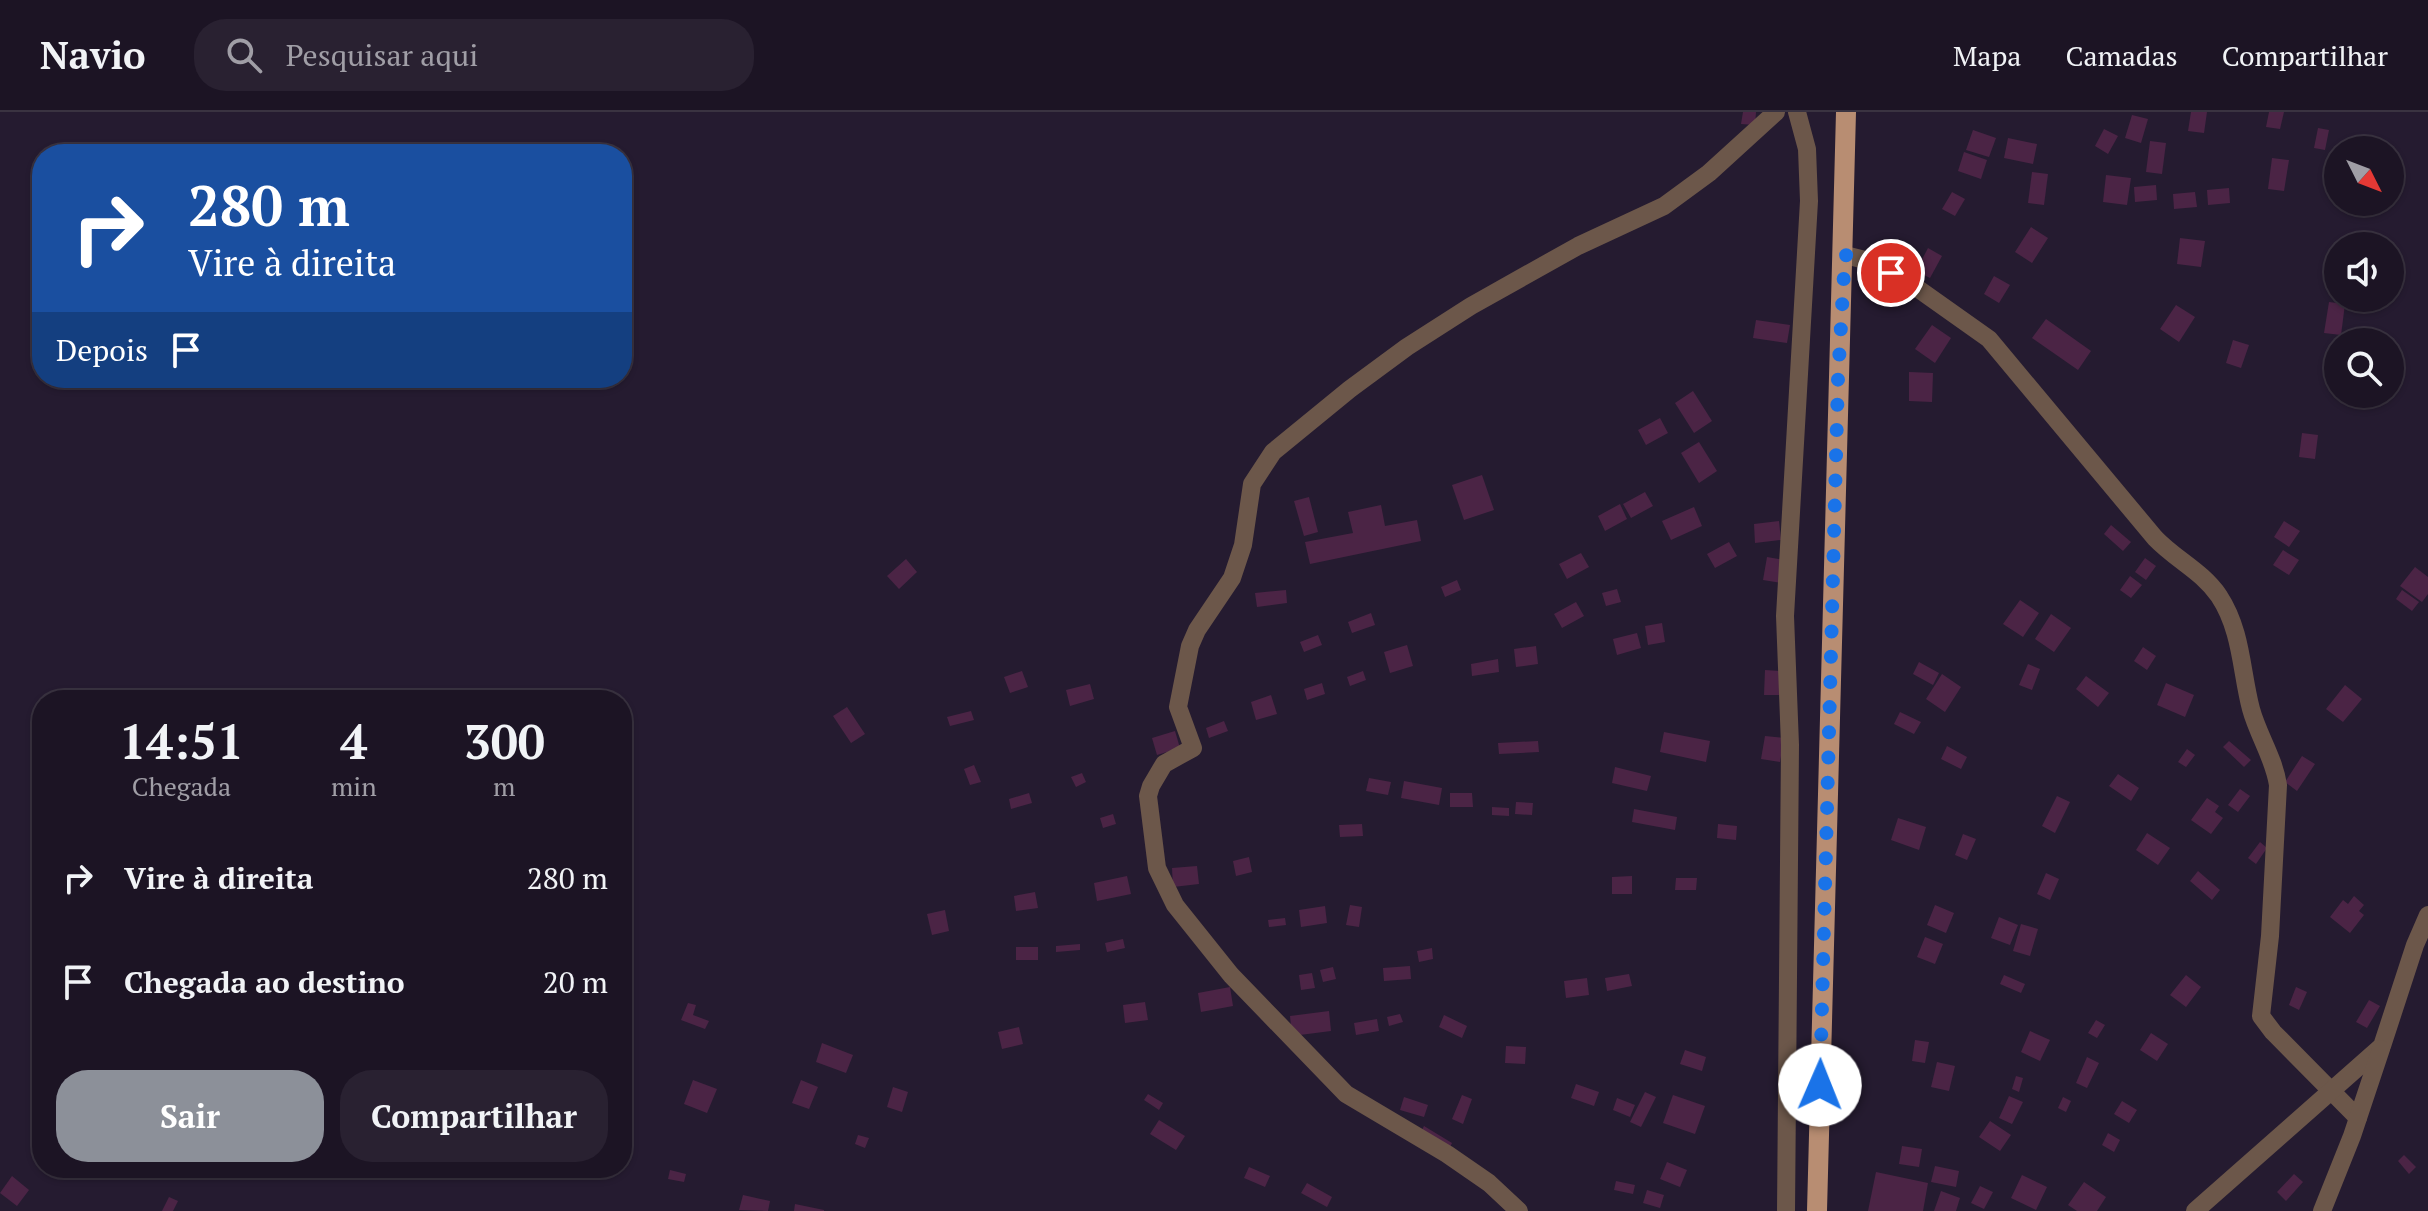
<!DOCTYPE html>
<html lang="pt">
<meta charset="utf-8">
<style>
:root{--surface:#1c1424;--page:#292131;--text:#f1f3f6;--muted:#a09ea6;--line:#3a3341;--accent:#8c9099}
body{margin:0;font-family:"PT Serif",serif;background:var(--page);color:var(--text);height:100vh;display:flex;flex-direction:column;font-size:30px;white-space:nowrap}
*{box-sizing:border-box;margin:0}
p{font-size:26px;color:var(--muted)}
.icon{flex:none;width:44px;height:44px;fill:none;stroke:currentColor;stroke-width:2;stroke-linecap:round;stroke-linejoin:round}
.map{position:relative;flex:1;overflow:hidden}
.sheet{position:absolute;left:32px;top:578px;width:600px;height:488px;display:flex;flex-direction:column;background:var(--surface);border-radius:32px;box-shadow:0 2px 6px #0004,0 0 0 2px var(--line)}
.sheet>*{flex:none}
.hud{position:absolute;left:32px;top:32px;width:600px;height:244px;border-radius:32px;box-shadow:0 2px 6px #0004,0 0 0 2px var(--line);background:#1a4fa0;color:#fff;overflow:hidden}
.needle{width:52px;rotate:132deg}
.buttons{position:absolute;left:2324px;top:24px;display:grid;gap:16px}
.buttons a{display:grid;place-items:center;width:80px;height:80px;border-radius:50%;background:var(--surface);box-shadow:0 2px 6px #0004,0 0 0 2px var(--line);font-size:40px}
.pin{position:absolute;display:grid;place-items:center;width:68px;height:68px;color:#fff;margin:-34px;border:4px solid #fff;border-radius:50%;box-shadow:0 2px 8px #0007}
.me{position:absolute;width:88px;margin:-44px;rotate:1deg;stroke-linejoin:round;filter:drop-shadow(0 0 6px #0008)}
.turn{display:flex;align-items:center;gap:28px;height:168px;padding:0 24px;font-size:36px}
.turn .icon{width:104px;height:104px;stroke-width:2.5}
.turn b{display:block;font-size:56px;line-height:68px}
.then{display:flex;align-items:center;height:76px;padding:0 24px;background:#0003;gap:16px;font-size:30px}
.eta{display:flex;justify-content:space-evenly;align-items:center;height:136px;text-align:center}
.eta b{font-size:48px;font-weight:800;line-height:56px}
.cta{display:flex;gap:16px;margin-top:auto;padding:16px 24px}
.cta a{flex:1;height:92px;border-radius:32px;background:var(--accent);color:#fff;font-size:32px;font-weight:800;line-height:92px;text-align:center}
.cta a+a{background:var(--page);color:var(--text)}
ul{padding:0;list-style:none}
li{display:flex;align-items:center;gap:24px;height:104px;padding:0 24px}
li div{flex:1}
li b{display:block;font-size:30px}
li em{font-style:normal}
header{display:flex;align-items:center;gap:48px;box-sizing:border-box;height:112px;padding:0 40px;background:var(--surface);border-bottom:2px solid var(--line)}
header strong{font-size:38px}
nav{display:flex;gap:44px;margin-inline-start:auto;font-size:28px}
.search{width:560px;height:72px;background:var(--page);display:flex;align-items:center;gap:20px;box-sizing:border-box;padding:0 28px;border-radius:32px;color:var(--muted);font-size:30px}
.map>svg:first-child{display:block}
.building{fill:#4b2445}
.lines{fill:none;stroke-linecap:round;stroke-linejoin:round}
.minor{stroke:#6c574a;stroke-width:18}
.primary{stroke:#b88d72;stroke-width:20}
.route{stroke:#1a73e8;stroke-width:14;stroke-dasharray:0 25.2}
</style>
<header>
<strong>Navio</strong>
<div class="search"><svg class="icon" aria-label="search" viewBox="0 0 24 24"><circle cx="10" cy="10" r="6"/><path d="M15 15l6 6"/></svg>Pesquisar aqui</div>
<nav><a>Mapa</a><a>Camadas</a><a>Compartilhar</a></nav>
</header>
<div class="map">
<svg width="2428" height="1099" viewBox="0 0 2428 1099">
<rect width="100%" height="100%" fill="#251b30"/>
<g class="building">
<path d="M1743,0H1756L1755,13L1741,12Z"/>
<path d="M2191,0H2207L2204,21L2188,19Z"/>
<path d="M2269,0H2284L2280,17L2266,15Z"/>
<path d="M2132,3L2148,7L2141,31L2125,26Z"/>
<path d="M2318,16L2329,18L2325,38L2314,36Z"/>
<path d="M2104,17L2118,24L2108,42L2095,34Z"/>
<path d="M1973,18L1996,26L1989,45L1966,38Z"/>
<path d="M2008,26L2037,32L2033,52L2004,46Z"/>
<path d="M2150,29L2166,31L2162,62L2146,60Z"/>
<path d="M1964,40L1987,48L1981,67L1958,59Z"/>
<path d="M2272,46L2289,48L2284,79L2268,77Z"/>
<path d="M2032,60L2048,62L2044,93L2028,91Z"/>
<path d="M2106,63L2131,66L2127,93L2103,90Z"/>
<path d="M2156,73L2157,88L2135,90L2134,75Z"/>
<path d="M2229,76L2230,91L2208,93L2207,78Z"/>
<path d="M1952,80L1965,87L1955,104L1942,97Z"/>
<path d="M2195,80L2197,95L2174,97L2173,82Z"/>
<path d="M2031,115L2048,126L2032,151L2015,140Z"/>
<path d="M2180,126L2205,129L2201,155L2177,152Z"/>
<path d="M2336,135H2338V164H2333Z"/>
<path d="M1928,136L1942,144L1930,166L1916,159Z"/>
<path d="M1994,164L2010,173L1999,191L1984,182Z"/>
<path d="M2329,190L2345,192L2341,223L2324,221Z"/>
<path d="M2176,193L2195,205L2179,230L2160,217Z"/>
<path d="M2046,207L2091,239L2078,258L2032,226Z"/>
<path d="M1756,208L1790,213L1787,231L1753,226Z"/>
<path d="M1932,213L1951,226L1935,251L1915,237Z"/>
<path d="M2233,228L2249,233L2241,256L2226,251Z"/>
<path d="M1909,260L1933,261L1932,290L1909,289Z"/>
<path d="M1693,279L1712,309L1694,321L1675,291Z"/>
<path d="M1660,306L1668,321L1646,333L1638,318Z"/>
<path d="M2302,321L2318,323L2315,347L2299,345Z"/>
<path d="M1699,330L1717,359L1699,371L1681,341Z"/>
<path d="M1482,363L1494,398L1464,408L1452,373Z"/>
<path d="M1645,380L1653,394L1631,406L1623,392Z"/>
<path d="M1309,385L1318,420L1304,424L1294,389Z"/>
<path d="M1620,392L1627,407L1605,419L1598,404Z"/>
<path d="M1381,393L1385,414L1417,408L1421,429L1310,452L1305,430L1353,421L1348,400Z"/>
<path d="M1694,395L1702,414L1671,428L1662,409Z"/>
<path d="M1779,409L1781,428L1755,431L1754,412Z"/>
<path d="M2284,409L2300,419L2289,435L2274,425Z"/>
<path d="M2111,413L2131,430L2123,439L2104,422Z"/>
<path d="M1729,430L1737,444L1715,456L1707,442Z"/>
<path d="M2283,438L2299,448L2289,463L2273,453Z"/>
<path d="M1581,441L1589,455L1567,467L1559,452Z"/>
<path d="M1767,445L1785,448L1781,471L1763,468Z"/>
<path d="M2145,446L2156,454L2146,468L2135,460Z"/>
<path d="M906,447L917,460L899,477L887,464Z"/>
<path d="M2415,455L2428,465V482L2422,490L2400,474Z"/>
<path d="M2130,464L2142,473L2131,486L2120,478Z"/>
<path d="M1457,468L1461,478L1445,485L1441,475Z"/>
<path d="M1617,477L1621,490L1606,494L1602,481Z"/>
<path d="M1286,478L1287,491L1257,495L1255,481Z"/>
<path d="M2402,478L2419,490L2412,499L2396,487Z"/>
<path d="M2020,488L2039,501L2023,525L2003,512Z"/>
<path d="M1576,490L1584,504L1562,516L1554,502Z"/>
<path d="M1371,501L1375,513L1352,521L1348,510Z"/>
<path d="M2051,502L2071,516L2054,540L2035,527Z"/>
<path d="M1662,511L1665,530L1648,533L1645,514Z"/>
<path d="M1637,521L1641,536L1617,543L1613,527Z"/>
<path d="M1318,523L1322,533L1304,540L1300,530Z"/>
<path d="M1407,533L1413,554L1390,561L1384,540Z"/>
<path d="M1536,534L1538,552L1516,555L1514,537Z"/>
<path d="M2143,535L2156,544L2147,558L2134,549Z"/>
<path d="M1498,547L1499,560L1472,564L1471,552Z"/>
<path d="M1919,550L1939,561L1933,573L1913,562Z"/>
<path d="M2028,552L2040,557L2032,578L2019,573Z"/>
<path d="M1765,558L1780,559L1779,583H1764Z"/>
<path d="M1022,559L1028,575L1010,581L1004,565Z"/>
<path d="M1363,559L1366,568L1350,574L1347,565Z"/>
<path d="M1942,562L1961,575L1945,600L1926,587Z"/>
<path d="M2086,564L2109,581L2098,595L2076,577Z"/>
<path d="M1322,571L1325,582L1307,588L1304,577Z"/>
<path d="M2166,571L2194,583L2185,605L2157,593Z"/>
<path d="M1090,572L1094,587L1070,594L1066,578Z"/>
<path d="M2345,573L2362,587L2343,610L2326,597Z"/>
<path d="M1271,583L1277,602L1256,608L1251,590Z"/>
<path d="M847,595L865,622L851,631L833,604Z"/>
<path d="M971,599L974,608L950,614L947,605Z"/>
<path d="M1900,600L1921,610L1914,622L1894,612Z"/>
<path d="M1224,609L1228,619L1209,626L1206,616Z"/>
<path d="M1175,619L1180,636L1157,643L1152,626Z"/>
<path d="M1664,620L1710,629L1706,650L1660,640Z"/>
<path d="M1765,624L1784,626L1780,650L1761,647Z"/>
<path d="M1538,629L1539,640L1499,642L1498,631Z"/>
<path d="M2229,629L2251,648L2244,655L2223,635Z"/>
<path d="M1947,634L1967,645L1961,657L1941,647Z"/>
<path d="M2187,637L2195,643L2186,655L2178,650Z"/>
<path d="M2302,644L2315,652L2297,679L2285,670Z"/>
<path d="M974,653L981,670L970,673L964,657Z"/>
<path d="M1615,655L1651,664L1647,679L1612,671Z"/>
<path d="M1082,661L1086,670L1076,675L1071,665Z"/>
<path d="M2118,662L2139,676L2131,689L2109,674Z"/>
<path d="M1369,666L1391,670L1388,683L1366,679Z"/>
<path d="M1404,669L1442,676L1439,693L1401,686Z"/>
<path d="M2240,677L2250,684L2238,700L2228,693Z"/>
<path d="M1029,681L1032,691L1011,697L1009,687Z"/>
<path d="M1450,681H1472L1473,695H1450Z"/>
<path d="M2057,684L2070,690L2055,721L2042,714Z"/>
<path d="M2207,686L2219,694L2215,700L2223,706L2211,722L2191,708Z"/>
<path d="M1516,690L1533,691L1532,703L1515,702Z"/>
<path d="M1492,695L1509,696V704L1492,703Z"/>
<path d="M1634,697L1677,705L1675,718L1632,710Z"/>
<path d="M1113,702L1116,712L1103,716L1100,706Z"/>
<path d="M1898,706L1926,715L1919,738L1891,728Z"/>
<path d="M1362,712L1363,724L1340,725L1339,713Z"/>
<path d="M1718,712L1737,714L1736,728L1717,726Z"/>
<path d="M2147,721L2170,736L2158,753L2136,738Z"/>
<path d="M1963,722L1976,727L1967,748L1955,743Z"/>
<path d="M2260,730L2267,736L2256,752L2248,746Z"/>
<path d="M1249,745L1252,760L1236,764L1233,749Z"/>
<path d="M1197,754L1199,772L1173,775L1172,756Z"/>
<path d="M2198,759L2220,778L2212,788L2190,769Z"/>
<path d="M2046,761L2059,767L2050,788L2037,782Z"/>
<path d="M1127,764L1131,782L1097,789L1094,771Z"/>
<path d="M1632,764V782H1612V765Z"/>
<path d="M1676,766H1697L1696,778H1675Z"/>
<path d="M1035,780L1038,796L1016,799L1014,784Z"/>
<path d="M2354,784L2364,793L2359,799L2364,803L2350,821L2330,805L2343,788L2348,792Z"/>
<path d="M1350,793L1362,795L1359,815L1346,813Z"/>
<path d="M1935,793L1954,801L1946,821L1927,813Z"/>
<path d="M1325,794L1327,811L1301,815L1299,798Z"/>
<path d="M945,798L949,819L932,823L927,802Z"/>
<path d="M1999,805L2018,813L2010,833L1991,826Z"/>
<path d="M1285,806L1286,813L1269,815L1268,808Z"/>
<path d="M2021,812L2038,817L2030,844L2013,839Z"/>
<path d="M1925,825L1943,832L1935,852L1917,845Z"/>
<path d="M1123,827L1125,836L1107,840L1105,831Z"/>
<path d="M1080,832V838L1056,840V834Z"/>
<rect x="1016" y="835" width="22" height="13"/>
<path d="M1432,836L1433,847L1419,850L1417,839Z"/>
<path d="M1410,854L1411,867L1384,869L1383,856Z"/>
<path d="M1333,855L1336,867L1323,870L1320,858Z"/>
<path d="M1312,861L1315,876L1301,878L1299,863Z"/>
<path d="M1629,862L1632,874L1607,879L1605,866Z"/>
<path d="M2004,863L2025,872L2021,881L2000,872Z"/>
<path d="M2186,863L2201,875L2186,895L2170,883Z"/>
<path d="M1587,866L1589,883L1566,886L1564,869Z"/>
<path d="M1230,875L1233,894L1201,900L1198,881Z"/>
<path d="M2296,875L2307,880L2299,898L2289,893Z"/>
<path d="M2369,888L2380,894L2367,916L2356,910Z"/>
<path d="M1145,890L1148,908L1125,911L1123,893Z"/>
<path d="M688,891L696,893L693,903L709,909L705,917L681,908Z"/>
<path d="M1329,899L1331,919L1292,924L1290,904Z"/>
<path d="M1400,902L1403,910L1389,914L1387,905Z"/>
<path d="M1444,903L1467,914L1462,926L1439,915Z"/>
<path d="M1377,907L1379,919L1356,923L1354,911Z"/>
<path d="M2096,908L2105,913L2097,926L2088,921Z"/>
<path d="M1019,915L1023,932L1002,937L998,920Z"/>
<path d="M2030,919L2050,928L2040,949L2021,940Z"/>
<path d="M2151,921L2168,932L2157,949L2140,938Z"/>
<path d="M1915,928L1929,930L1925,951L1912,949Z"/>
<path d="M822,931L853,943L846,961L816,950Z"/>
<path d="M1506,934L1526,935L1525,952L1505,951Z"/>
<path d="M1685,938L1706,945L1702,959L1680,952Z"/>
<path d="M2087,945L2099,951L2087,976L2076,971Z"/>
<path d="M1937,950L1955,954L1949,979L1931,975Z"/>
<path d="M2016,964L2023,966L2019,980L2012,977Z"/>
<path d="M693,968L717,977L707,1001L684,992Z"/>
<path d="M801,968L818,975L809,997L792,991Z"/>
<path d="M1576,972L1599,980L1594,994L1571,986Z"/>
<path d="M893,975L908,980L902,1000L887,995Z"/>
<path d="M1645,980L1656,985L1641,1015L1630,1010Z"/>
<path d="M1148,982L1163,991L1159,998L1144,988Z"/>
<path d="M1462,983L1472,987L1463,1012L1452,1007Z"/>
<path d="M1673,983L1705,994L1695,1022L1663,1011Z"/>
<path d="M2009,984L2023,990L2012,1012L1999,1006Z"/>
<path d="M1404,985L1428,993L1424,1005L1400,998Z"/>
<path d="M2063,985L2071,989L2066,1000L2058,996Z"/>
<path d="M1617,986L1635,993L1630,1005L1613,998Z"/>
<path d="M2122,989L2137,998L2129,1011L2114,1002Z"/>
<path d="M1159,1008L1185,1024L1176,1038L1150,1022Z"/>
<path d="M1990,1009L2011,1023L2000,1039L1979,1025Z"/>
<path d="M1424,1014L1452,1031L1449,1037L1421,1020Z"/>
<path d="M2108,1021L2120,1028L2114,1040L2102,1033Z"/>
<path d="M858,1023L869,1026L865,1036L855,1032Z"/>
<path d="M1902,1034L1922,1037L1919,1055L1899,1052Z"/>
<path d="M2404,1043L2416,1055L2409,1062L2398,1049Z"/>
<path d="M1667,1050L1687,1058L1680,1075L1660,1067Z"/>
<path d="M1935,1054L1959,1059L1956,1075L1931,1070Z"/>
<path d="M1249,1055L1270,1064L1265,1075L1244,1066Z"/>
<path d="M670,1058L686,1062L684,1070L668,1067Z"/>
<path d="M1876,1060L1928,1071L1923,1099H1868Z"/>
<path d="M2294,1062L2303,1070L2286,1089L2277,1080Z"/>
<path d="M2022,1063L2047,1075L2036,1098L2011,1086Z"/>
<path d="M12,1064L29,1078L17,1094L0,1081Z"/>
<path d="M1616,1069L1635,1073L1633,1082L1614,1078Z"/>
<path d="M2084,1070L2106,1085L2097,1099H2077L2068,1093Z"/>
<path d="M1307,1071L1332,1085L1327,1095L1301,1081Z"/>
<path d="M1980,1074L1993,1080L1984,1097L1971,1091Z"/>
<path d="M1647,1078L1664,1083L1660,1096L1643,1091Z"/>
<path d="M1941,1079L1960,1086L1956,1099H1934Z"/>
<path d="M743,1083L770,1089L768,1099L739,1098Z"/>
<path d="M169,1085L178,1089L173,1099H162Z"/>
<path d="M795,1092L824,1098V1099H794Z"/>
</g>
<g class="lines">
<g class="minor">
<path d="M1845,143L1865,148L1917,176L1989,227L2155,426C2176,448 2202,459 2219,484C2242,519 2241,559 2251,597C2258,623 2274,646 2278,673L2270,824L2261,904L2273,920L2358,1006"/>
<path d="M1519,1099L1489,1071L1447,1042L1346,982L1231,863L1175,793L1157,756L1148,684L1151,674L1164,652L1193,636L1178,595L1190,534L1197,518L1232,466L1243,433L1252,372L1273,340L1350,277L1407,235L1471,194L1578,134L1664,94L1709,61L1776,0"/>
<path d="M1786,1099L1790,633L1785,504L1809,89L1807,37L1797,0"/>
<path d="M2195,1099L2382,934L2415,833L2428,803"/>
<path d="M2322,1099L2352,1024L2381,937"/>
</g>
<path class="primary" d="M1817,1099L1846,0"/>
</g>
<g class="lines">
<path class="route" d="M1820,973L1838,267L1845,143L1865,148L1891,161"/>
</g>
</svg>
<div class="buttons">
<a><svg class="needle" viewBox="-14 -14 28 28"><path d="M0-13l5 13h-10z" fill="#e53935"/><path d="M0 13l5-13h-10z" fill="#a09ea6"/></svg></a>
<a><svg class="icon" aria-label="sound" viewBox="0 0 24 24"><path d="M4 9h4l5-4v14l-5-4H4zM17 9q2 3 0 6"/></svg></a>
<a><svg class="icon" aria-label="search" viewBox="0 0 24 24"><circle cx="10" cy="10" r="6"/><path d="M15 15l6 6"/></svg></a>
</div>
<div class="pin" style="left:1891px;top:161px;background:#d93025"><svg class="icon" aria-label="arrive" viewBox="0 0 24 24"><path d="M6 21V4h12l-3 4 3 4H6"/></svg></div>
<svg class="me" style="left:1820px;top:973px" viewBox="-20 -20 40 40"><circle r="19" fill="#fff"/><path d="M0-13L10 11 0 6-10 11z" fill="#1a73e8"/></svg>
<div class="hud">
<div class="turn"><svg class="icon" aria-label="right" viewBox="0 0 24 24"><path d="M7 20v-9h11M14 6l5 5-5 5"/></svg><div><b>280 m</b>Vire à direita</div></div>
<div class="then">Depois<svg class="icon" aria-label="arrive" viewBox="0 0 24 24"><path d="M6 21V4h12l-3 4 3 4H6"/></svg></div>
</div>
<section class="sheet">
<div class="eta">
<div><b>14:51</b><p>Chegada</p></div>
<div><b>4</b><p>min</p></div>
<div><b>300</b><p>m</p></div>
</div>
<ul>
<li><svg class="icon" aria-label="right" viewBox="0 0 24 24"><path d="M7 20v-9h11M14 6l5 5-5 5"/></svg><div><b>Vire à direita</b></div><em>280 m</em></li>
<li><svg class="icon" aria-label="arrive" viewBox="0 0 24 24"><path d="M6 21V4h12l-3 4 3 4H6"/></svg><div><b>Chegada ao destino</b></div><em>20 m</em></li>
</ul>
<div class="cta"><a>Sair</a><a>Compartilhar</a></div>
</section>
</div>
